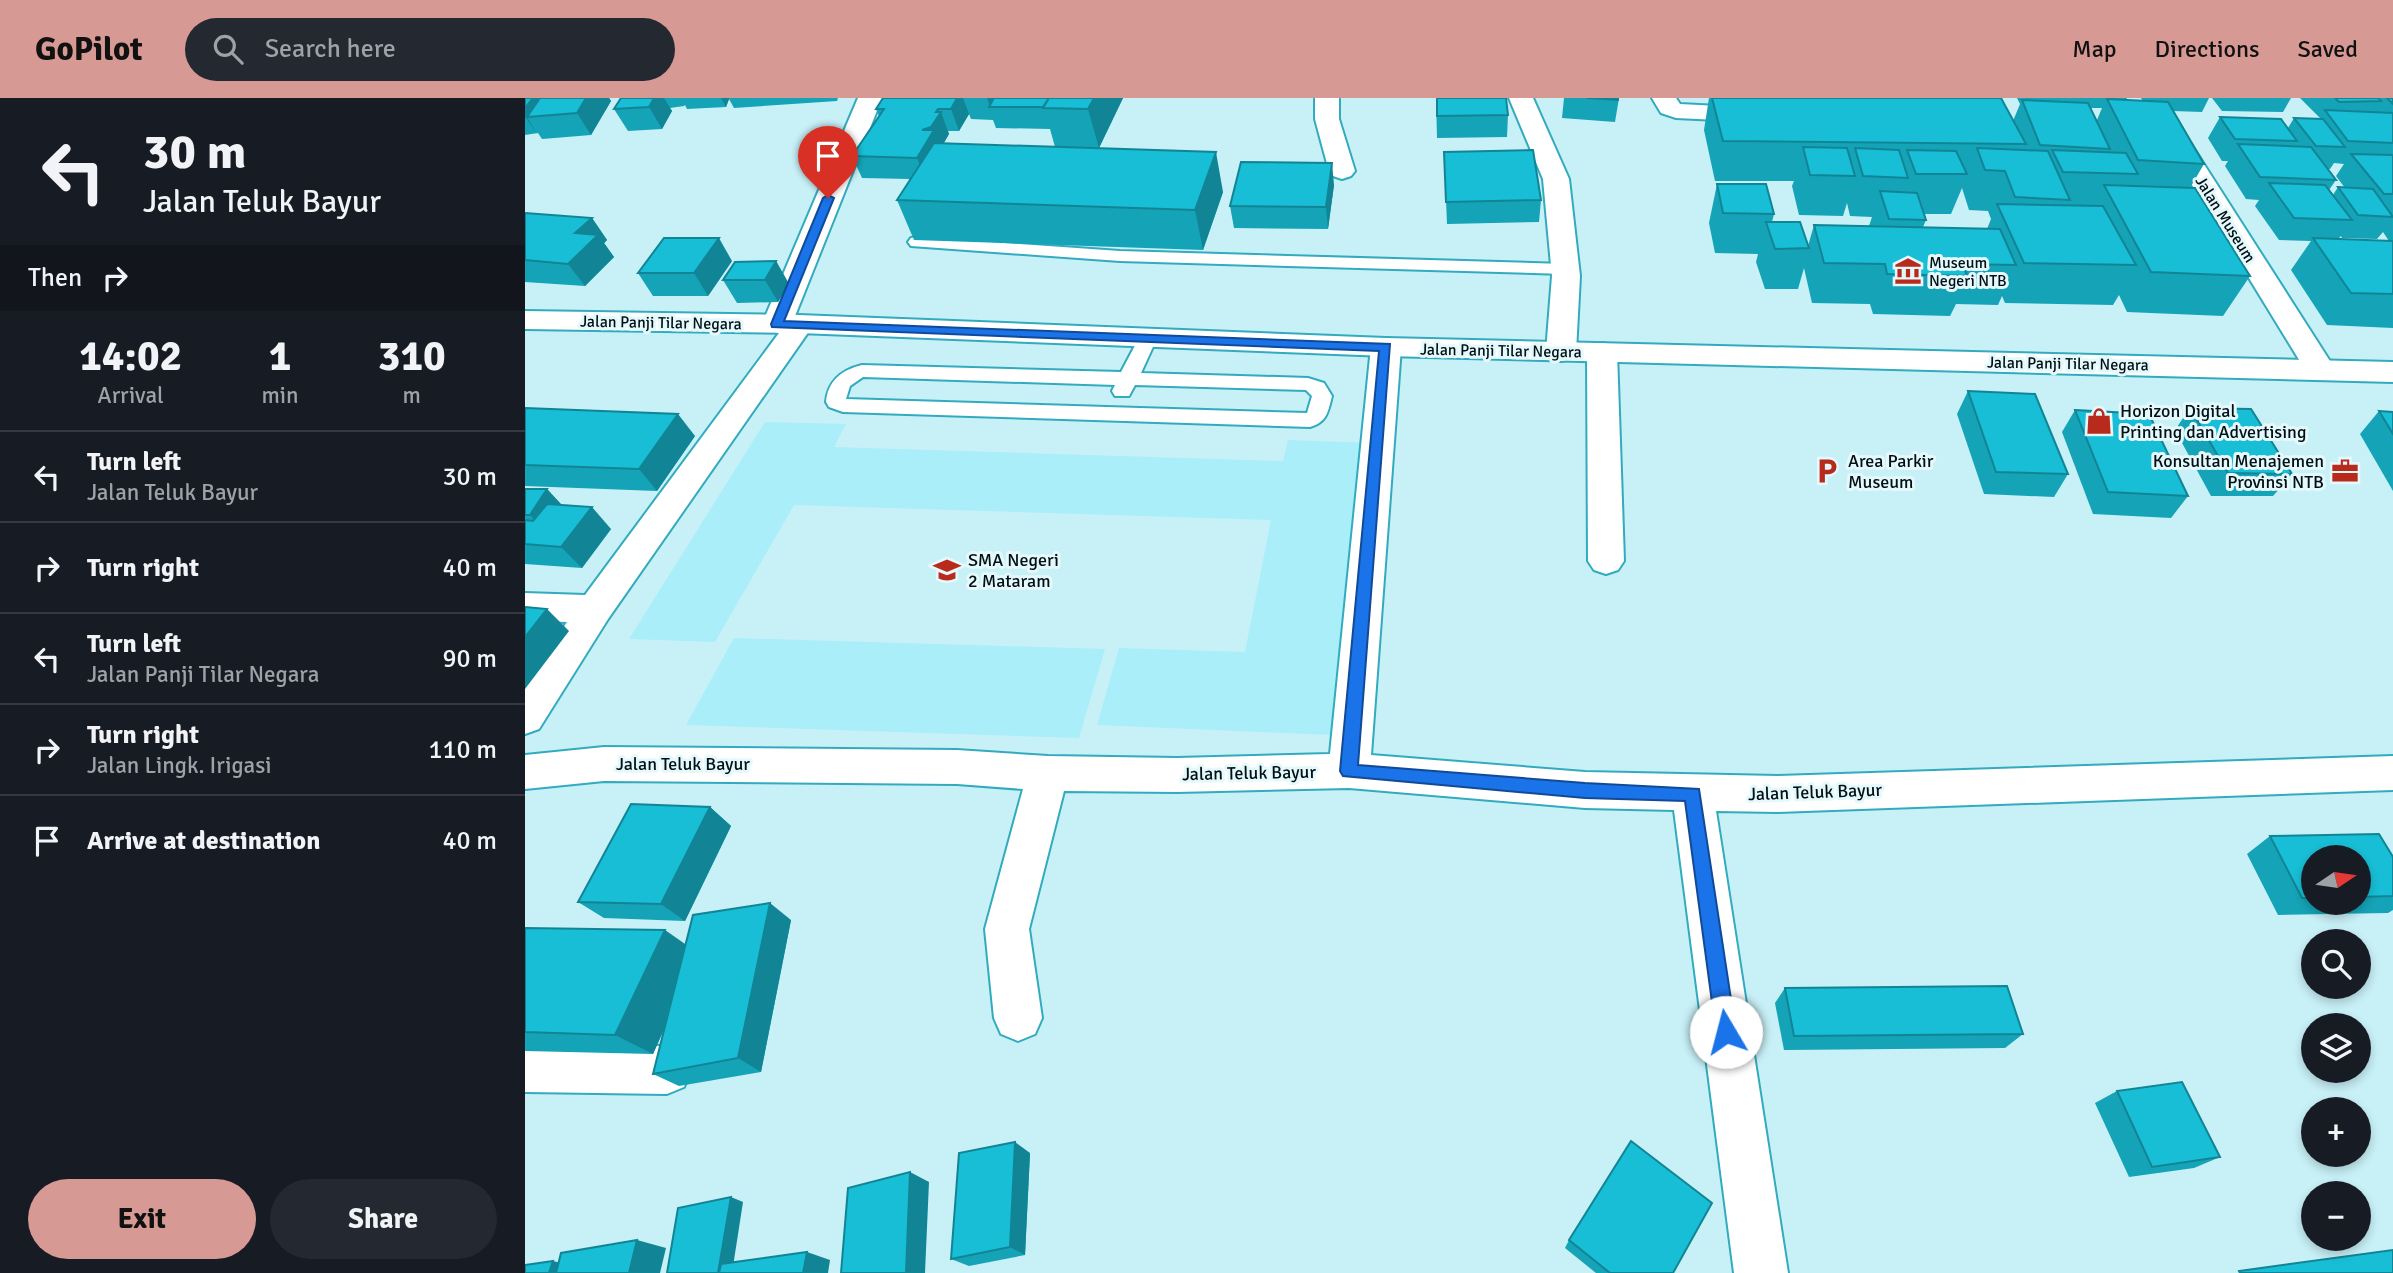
<!DOCTYPE html>
<meta charset="utf-8">
<style>
:root{--surface:#171b24;--page:#242831;--text:#f1f3f6;--muted:#9ea1a6;--line:#363941;--accent:#d79993}
body{margin:0;font-family:Signika,sans-serif;background:var(--page);color:var(--text);height:100vh;display:flex;flex-direction:column;font-size:26px;white-space:nowrap}
*{box-sizing:border-box;margin:0}
p{font-size:23px;color:var(--muted)}
.icon{flex:none;width:38px;height:38px;fill:none;stroke:currentColor;stroke-width:2;stroke-linecap:round;stroke-linejoin:round}
.map{position:relative;flex:1;overflow:hidden}
.sheet{display:flex;flex-direction:column;background:var(--surface);width:525px}
.sheet>*{flex:none}
.hud{background:#171b24;color:var(--text);overflow:hidden}
.needle{width:46px;rotate:77deg}
.tools{position:absolute;left:1776px;top:747px;display:grid;gap:14px}
.tools a{display:grid;place-items:center;width:70px;height:70px;border-radius:50%;background:var(--surface);box-shadow:0 4px 10px #0003;font-size:35px}
.pin{position:absolute;display:grid;place-items:center;width:60px;height:60px;color:#fff;margin:-72px -30px;border-radius:50% 50% 50% 0;rotate:-45deg;box-shadow:0 0 7px #0007}
.pin .icon{rotate:45deg}
.me{position:absolute;width:77px;margin:-38px;rotate:352deg;stroke-linejoin:round;filter:drop-shadow(0 0 5px #0008)}
.turn{display:flex;align-items:center;gap:24px;height:147px;padding:0 28px;font-size:32px}
.turn .icon{width:91px;height:91px;stroke-width:2.5}
.turn b{display:block;font-size:49px;line-height:60px}
.then{display:flex;align-items:center;height:66px;padding:0 28px;background:#0003;gap:14px;font-size:26px}
.eta{display:flex;justify-content:space-evenly;align-items:center;height:119px;text-align:center}
.eta b{font-size:42px;font-weight:800;line-height:49px}
.button{display:flex;gap:14px;margin-top:auto;padding:14px 28px}
.button a{flex:1;height:80px;border-radius:42px;background:var(--accent);color:#111;font-size:28px;font-weight:800;line-height:80px;text-align:center}
.button a+a{background:var(--page);color:var(--text)}
ul{padding:0;list-style:none}
li{display:flex;align-items:center;gap:21px;height:91px;padding:0 28px;border-top:2px solid var(--line)}
li div{flex:1}
li b{display:block;font-size:26px}
li em{font-style:normal}
header{display:flex;align-items:center;gap:42px;box-sizing:border-box;height:98px;padding:0 35px;background:var(--accent);color:#111}
header strong{font-size:33px}
nav{display:flex;gap:38px;margin-inline-start:auto;font-size:24px}
.search{width:490px;height:63px;background:var(--page);display:flex;align-items:center;gap:18px;box-sizing:border-box;padding:0 24px;border-radius:38px;color:var(--muted);font-size:26px}
main{display:flex;flex:1;min-height:0}
.map>svg:first-child{display:block}
.built{fill:#aaeefa}
.lines{fill:none;stroke-linecap:round;stroke-linejoin:round}
.service-casing{stroke:#32abbe;stroke-width:4}
.minor-casing{stroke:#32abbe;stroke-width:4}
.secondary-casing{stroke:#32abbe;stroke-width:4}
.service{fill:#fff;fill-rule:evenodd}
.minor{fill:#fff;fill-rule:evenodd}
.secondary{fill:#fff;fill-rule:evenodd}
.wall{fill:#15a3b7;fill-rule:evenodd}
.shaded-wall{fill:#118595}
.building{fill:#18bed5;stroke:#118595;stroke-width:2}
.route{fill:#1a73e8;stroke:#114b97;stroke-width:2}
.labels{text-anchor:middle;stroke-width:6;stroke-linejoin:round;paint-order:stroke}
.far-street-label{font-size:16px;fill:#001014;stroke:#e5f9fd}
.far-poi-label{font-size:16px;fill:#001014;stroke:#e5f9fd;text-anchor:start}
.poi-label{font-size:18px;fill:#001014;stroke:#e5f9fd;text-anchor:start}
.street-label{font-size:18px;fill:#001014;stroke:#e5f9fd}
</style>
<header>
<strong>GoPilot</strong>
<div class="search"><svg class="icon" aria-label="search" viewBox="0 0 24 24"><circle cx="10" cy="10" r="6"/><path d="M15 15l6 6"/></svg>Search here</div>
<nav><a>Map</a><a>Directions</a><a>Saved</a></nav>
</header>
<main>
<section class="sheet">
<div class="hud">
<div class="turn"><svg class="icon" aria-label="left" viewBox="0 0 24 24"><path d="M17 20v-9H6M10 6l-5 5 5 5"/></svg><div><b>30 m</b>Jalan Teluk Bayur</div></div>
<div class="then">Then<svg class="icon" aria-label="right" viewBox="0 0 24 24"><path d="M7 20v-9h11M14 6l5 5-5 5"/></svg></div>
</div>
<div class="eta">
<div><b>14:02</b><p>Arrival</p></div>
<div><b>1</b><p>min</p></div>
<div><b>310</b><p>m</p></div>
</div>
<ul>
<li><svg class="icon" aria-label="left" viewBox="0 0 24 24"><path d="M17 20v-9H6M10 6l-5 5 5 5"/></svg><div><b>Turn left</b><p>Jalan Teluk Bayur</p></div><em>30 m</em></li>
<li><svg class="icon" aria-label="right" viewBox="0 0 24 24"><path d="M7 20v-9h11M14 6l5 5-5 5"/></svg><div><b>Turn right</b></div><em>40 m</em></li>
<li><svg class="icon" aria-label="left" viewBox="0 0 24 24"><path d="M17 20v-9H6M10 6l-5 5 5 5"/></svg><div><b>Turn left</b><p>Jalan Panji Tilar Negara</p></div><em>90 m</em></li>
<li><svg class="icon" aria-label="right" viewBox="0 0 24 24"><path d="M7 20v-9h11M14 6l5 5-5 5"/></svg><div><b>Turn right</b><p>Jalan Lingk. Irigasi</p></div><em>110 m</em></li>
<li><svg class="icon" aria-label="arrive" viewBox="0 0 24 24"><path d="M6 21V4h12l-3 4 3 4H6"/></svg><div><b>Arrive at destination</b></div><em>40 m</em></li>
</ul>
<div class="button"><a>Exit</a><a>Share</a></div>
</section>
<div class="map">
<svg width="1868" height="1175" viewBox="0 0 1868 1175">
<rect width="100%" height="100%" fill="#c8f0f7"/>
<g class="built">
<path d="M240,324L321,326L309,349L758,363L763,342L846,345L807,637L572,627L594,550L720,554L746,422L269,407L190,544L104,541Z"/>
<path d="M209,540L580,551L554,640L161,627Z"/>
</g>
<g class="lines">
<defs>
<g id="service">
<path d="M392,139L595,153L1040,166L1049,171L1040,176L595,163L386,148L383,144L386,140Z"/>
<path d="M623,234L632,240L616,275L783,280L799,285L807,298C803,314 802,324 785,329L318,314L304,309L301,304C303,282 317,272 337,267L596,274L614,240ZM338,279L590,287L587,293L590,298H604L610,287L781,292L787,298L782,315L321,301L325,288Z"/>
</g>
<g id="minor">
<path d="M333,0H357L270,218L284,220L289,226L83,521L14,631L0,636V587L42,524L0,523V495L60,497L254,235L242,232L237,226Z"/>
<path d="M790,0H814V21L830,73L826,78L817,81L808,78L804,73L790,21Z"/>
<path d="M984,0H1008L1044,81L1055,178L1051,254L1047,261L1036,263L1025,261L1021,254L1027,178L1018,81Z"/>
<path d="M1127,0H1151L1155,6L1234,10L1242,12L1246,17L1242,22L1234,24L1151,20L1136,15Z"/>
<path d="M1640,29L1649,31L1666,46L1810,271L1806,278L1795,281L1784,278L1645,51L1628,36L1631,31Z"/>
<path d="M861,240L872,242L876,249L846,657L1060,674L1253,678L1868,658V692L1253,714L1191,713L1263,1175H1209L1149,712L1060,710L824,690L652,694L539,693L504,831L517,920L510,936L493,943L476,936L469,920L460,831L498,691L432,686L79,683L0,691V657L79,649L432,652L523,658L652,660L805,656L846,249L850,242Z"/>
<path d="M1077,245L1088,247L1092,254L1099,463L1093,472L1081,476L1069,472L1063,463L1062,254L1066,247Z"/>
<path d="M0,946L142,948L159,955L166,972L159,989L142,996L0,994Z"/>
</g>
<path id="secondary" d="M0,213L274,217L861,240L1868,264V284L861,258L274,235L0,231Z"/>
</defs>
<use href="#service" class="service-casing"/>
<use href="#minor" class="minor-casing"/>
<use href="#secondary" class="secondary-casing"/>
<use href="#service" class="service"/>
<use href="#minor" class="minor"/>
<use href="#secondary" class="secondary"/>
</g>
<g class="wall">
<path d="M0,0H84L86,3L66,37L17,41L13,35L0,37Z"/>
<path d="M96,0H313L312,3L209,10L204,1L201,9L162,11L160,7L159,8L145,10L147,13L137,31L103,33L89,11Z"/>
<path d="M358,0H598L574,50L530,49L525,31L471,30L468,22L446,21L444,16L434,33H423L424,36L418,46L698,94L678,152L389,142L372,102L385,81L337,80L327,58L354,18L351,11Z"/>
<path d="M911,0L983,17L982,39L912,40Z"/>
<path d="M1039,0H1094L1090,24L1037,20Z"/>
<path d="M1184,0H1476L1488,23L1495,6L1492,0H1602L1601,2L1618,3L1616,0H1684L1677,14L1648,13L1679,66L1665,90L1725,178L1698,218L1602,214L1594,197L1588,207L1480,205L1477,198L1473,207L1431,206L1425,218L1348,216L1345,206L1287,205L1279,170L1273,191H1240L1231,164L1233,156L1190,155L1184,125L1192,86L1249,116L1247,124L1283,148L1289,127L1344,128L1347,119L1325,118L1322,105L1318,118L1274,117L1267,88L1269,83H1190L1179,32ZM1565,10H1577L1572,22ZM1437,90L1444,112L1463,113L1466,121L1462,131L1398,129L1401,122L1399,116H1426Z"/>
<path d="M1687,0H1766L1758,14L1697,13Z"/>
<path d="M1775,0H1868V230L1802,227L1766,172L1786,143L1754,142L1730,108L1734,102L1721,101L1700,68L1703,63H1697L1683,40L1695,19L1763,30L1769,20L1794,21L1795,20ZM1809,65L1819,66L1811,78L1820,90L1813,89L1808,97L1804,92L1811,82L1803,71H1805ZM1858,134L1864,143L1813,141L1816,138L1817,140L1852,141Z"/>
<path d="M919,54L1016,102L1014,124L922,126Z"/>
<path d="M809,87L803,131L709,130L705,108Z"/>
<path d="M0,115L67,120L82,142L79,145L89,159L60,188L0,184Z"/>
<path d="M207,163L183,198H128L113,175Z"/>
<path d="M251,163L264,186L253,204L212,205L198,182Z"/>
<path d="M1443,293L1543,376L1529,399L1459,396L1432,316Z"/>
<path d="M0,310L170,338L132,393L0,388Z"/>
<path d="M1665,310L1767,376L1748,398H1686L1650,332Z"/>
<path d="M1550,312L1663,398L1646,420L1568,416L1537,334Z"/>
<path d="M1854,313L1868,314V393L1835,336Z"/>
<path d="M0,391H22L37,407L86,431L57,470L0,466Z"/>
<path d="M185,709L206,728L160,823L79,820L53,804Z"/>
<path d="M1745,738L1868,759V812L1863,815L1753,817L1722,756ZM1788,760H1834V805H1788Z"/>
<path d="M266,822L236,974L154,988L128,976L140,929L128,956L0,953V830L161,847Z"/>
<path d="M1260,890L1498,936L1480,950L1259,952L1250,905Z"/>
<path d="M1592,993L1695,1059L1669,1070L1604,1079L1570,1005Z"/>
<path d="M505,1055L500,1157L444,1168L426,1161Z"/>
<path d="M1044,1142L1148,1175H1071L1040,1150Z"/>
</g>
<g class="shaded-wall">
<path d="M8,0H14L2,19L12,36L0,18V10Z"/>
<path d="M61,0H84L86,3L66,37L52,15Z"/>
<path d="M129,0H139L147,13L137,31L124,9Z"/>
<path d="M196,0H204V1L201,9Z"/>
<path d="M432,0H438L444,16L434,33L426,11Z"/>
<path d="M462,0H481L465,9Z"/>
<path d="M569,0H598L574,50L563,11Z"/>
<path d="M413,11L415,16L416,14L424,36L416,50L401,82L392,60L397,32Z"/>
<path d="M691,54L698,94L678,152L670,112Z"/>
<path d="M807,65L809,87L803,131L801,109Z"/>
<path d="M67,120L82,142L79,145L89,159L60,188L43,166L50,135Z"/>
<path d="M194,140L207,163L183,198L169,175Z"/>
<path d="M251,163L264,186L253,204L240,182Z"/>
<path d="M153,316L170,338L132,393L114,371Z"/>
<path d="M22,391L42,413L26,439L5,417Z"/>
<path d="M67,409L86,431L57,470L36,449Z"/>
<path d="M22,511L44,533L0,591V539Z"/>
<path d="M185,709L206,728L160,823L136,806Z"/>
<path d="M245,805L266,822L236,974L213,960Z"/>
<path d="M140,832L173,855L128,956L90,937Z"/>
<path d="M490,1044L505,1055L500,1157L485,1149Z"/>
<path d="M385,1074L404,1084L400,1175H381Z"/>
<path d="M206,1099L218,1104L207,1175H193Z"/>
<path d="M112,1142L141,1150L135,1175H104Z"/>
<path d="M282,1154L305,1162L303,1175H278Z"/>
<path d="M28,1163L44,1167L42,1175H24Z"/>
</g>
<g class="building">
<path d="M0,0H8L0,10Z"/>
<path d="M15,0H61L52,15L2,19Z"/>
<path d="M96,0H129L124,9L89,11Z"/>
<path d="M358,0H432L426,11H413L411,14H416L406,29L397,32H409L392,60L327,58L359,11H351Z"/>
<path d="M469,0H524L518,9H464Z"/>
<path d="M524,0H569L563,11L518,10Z"/>
<path d="M912,0H981L983,17L912,18Z"/>
<path d="M1062,0H1093V2Z"/>
<path d="M1187,0H1476L1501,46L1198,43Z"/>
<path d="M1810,0H1853L1856,3L1814,4Z"/>
<path d="M1862,0H1868V6Z"/>
<path d="M1582,1L1643,4L1679,66L1613,62Z"/>
<path d="M1497,2L1563,5L1585,51L1515,47Z"/>
<path d="M1800,12L1868,15V45L1823,43Z"/>
<path d="M1695,19L1756,21L1772,43L1710,41Z"/>
<path d="M1769,20L1798,21L1820,49L1791,48Z"/>
<path d="M409,45L691,54L670,112L372,102Z"/>
<path d="M1713,46L1786,49L1811,82L1735,79Z"/>
<path d="M1278,49L1322,50L1330,78L1285,77Z"/>
<path d="M1330,50L1374,52L1383,80L1338,78Z"/>
<path d="M1452,50L1523,53L1545,102L1490,99L1480,73L1460,72Z"/>
<path d="M1008,52L1016,102L921,104L919,54Z"/>
<path d="M1382,52L1431,53L1442,76H1391Z"/>
<path d="M1527,52L1601,55L1613,76L1538,74Z"/>
<path d="M1826,56L1868,57V96H1859Z"/>
<path d="M716,64L807,65L801,109L705,108Z"/>
<path d="M1744,85L1800,87L1827,122L1769,120Z"/>
<path d="M1192,86H1241L1249,116L1198,115Z"/>
<path d="M1579,87L1670,90L1725,178L1626,174Z"/>
<path d="M1813,89L1848,91L1868,119L1833,117Z"/>
<path d="M1355,93L1392,95L1401,122L1364,121Z"/>
<path d="M1472,106L1578,108L1611,167L1499,165Z"/>
<path d="M0,115L67,120L50,135L73,137L43,166L0,162Z"/>
<path d="M1241,124H1275L1284,150L1250,151Z"/>
<path d="M1289,127L1475,131L1491,167L1438,166L1442,178L1362,176L1360,166L1299,165Z"/>
<path d="M139,140H194L169,175H113Z"/>
<path d="M1788,140L1868,143V196L1826,195Z"/>
<path d="M251,163L240,182H198L210,164Z"/>
<path d="M1443,293L1510,296L1543,376L1471,374Z"/>
<path d="M0,310L153,316L114,371L0,367Z"/>
<path d="M1665,310L1726,311L1767,376L1703,375Z"/>
<path d="M1550,312L1624,316L1663,398L1583,394Z"/>
<path d="M1854,313L1868,314V336Z"/>
<path d="M0,391H22L5,417H0Z"/>
<path d="M22,406L67,409L36,449L0,446V422L8,423Z"/>
<path d="M0,509L22,511L0,539Z"/>
<path d="M106,706L185,709L136,806L53,804Z"/>
<path d="M1854,736L1868,759V798L1834,799V760H1788V800H1777L1745,738Z"/>
<path d="M245,805L213,960L128,976L168,817Z"/>
<path d="M0,830L140,832L90,937L0,934Z"/>
<path d="M1482,888L1498,936L1269,938L1260,890Z"/>
<path d="M1657,984L1695,1059L1627,1069L1592,993Z"/>
<path d="M1106,1043L1187,1105L1148,1175H1085L1044,1142Z"/>
<path d="M490,1044L485,1149L426,1161L434,1055Z"/>
<path d="M385,1074L381,1175H316L323,1090Z"/>
<path d="M206,1099L193,1175H142L153,1110Z"/>
<path d="M112,1142L104,1175H31L36,1155Z"/>
<path d="M1868,1152V1175H1715L1714,1173Z"/>
<path d="M282,1154L278,1175H194L196,1166Z"/>
<path d="M28,1163L24,1175H0V1167Z"/>
</g>
<path class="route" d="M303,97L309,100L259,223L865,246L833,667L1060,685L1174,691L1211,934L1208,941L1201,944L1194,941L1191,934L1160,703L1060,700L818,678L815,673L854,253L247,229L246,226L298,100Z"/>
<defs>
<symbol id="museum-bare" viewBox="-9 -9 18 18"><path d="M0-6L6-3V-2H-6V-3ZM-5-1h2V3h-2ZM-1-1h2V3h-2ZM3-1h2V3H3ZM-6 4H6V6H-6Z" fill="#b82a1b" stroke="#e5f9fd" stroke-width="2.5" paint-order="stroke"/></symbol>
<symbol id="shop-bare" viewBox="-9 -9 18 18"><path d="M-5-2.5h2.3a2.7 3.5 0 0 1 5.4 0H5L5.5 6h-11ZM-1.5-2.5h3a1.5 2.3 0 0 0-3 0Z" fill="#b82a1b" stroke="#e5f9fd" stroke-width="2.5" paint-order="stroke"/></symbol>
<symbol id="parking-bare" viewBox="-9 -9 18 18"><path d="M-3.5-5.5H1a3.5 3.5 0 0 1 0 7H-1V5.5H-3.5ZM-1-3.4V-.6H.8a1.4 1.4 0 0 0 0-2.8Z" fill="#b82a1b" stroke="#e5f9fd" stroke-width="2.5" paint-order="stroke"/></symbol>
<symbol id="office-bare" viewBox="-9 -9 18 18"><path d="M-6-3h4V-5.5h4V-3h4V5H-6ZM-1-4.5V-3h2v-1.5ZM-6 0V1H6V0Z" fill="#b82a1b" stroke="#e5f9fd" stroke-width="2.5" paint-order="stroke"/></symbol>
<symbol id="school-bare" viewBox="-9 -9 18 18"><path d="M0-5L7-2L0 1L-7-2ZM-4 1L0 2.5L4 1V4Q0 6-4 4Z" fill="#b82a1b" stroke="#e5f9fd" stroke-width="2.5" paint-order="stroke"/></symbol>
</defs>
<g fill-rule="evenodd">
<use href="#museum-bare" x="1364" y="154" width="38" height="38"/>
<use href="#shop-bare" x="1555" y="304" width="38" height="38"/>
<use href="#parking-bare" x="1283" y="354" width="38" height="38"/>
<use href="#office-bare" x="1801" y="354" width="38" height="38"/>
<use href="#school-bare" x="403" y="453" width="38" height="38"/>
</g>
<g class="labels">
<g class="far-street-label">
<text transform="translate(1701 121) rotate(58)" y="6">Jalan Museum</text>
<text transform="translate(136 224) rotate(1)" y="6">Jalan Panji Tilar Negara</text>
<text transform="translate(976 252) rotate(1)" y="6">Jalan Panji Tilar Negara</text>
<text transform="translate(1543 265) rotate(1)" y="6">Jalan Panji Tilar Negara</text>
</g>
<g class="far-poi-label">
<text x="1404" y="170">Museum<tspan x="1404" dy="18">Negeri NTB</tspan></text>
</g>
<g class="poi-label">
<text x="1595" y="319">Horizon Digital<tspan x="1595" dy="21">Printing dan Advertising</tspan></text>
<text x="1323" y="369">Area Parkir<tspan x="1323" dy="21">Museum</tspan></text>
<text x="1799" y="369" text-anchor="end">Konsultan Menajemen<tspan x="1799" dy="21">Provinsi NTB</tspan></text>
<text x="443" y="468">SMA Negeri<tspan x="443" dy="21">2 Mataram</tspan></text>
</g>
<g class="street-label">
<text x="158" y="672">Jalan Teluk Bayur</text>
<text transform="translate(724 675) rotate(-1)" y="6">Jalan Teluk Bayur</text>
<text transform="translate(1290 694) rotate(-2)" y="6">Jalan Teluk Bayur</text>
</g>
</g>
</svg>
<div class="tools">
<a><svg class="needle" viewBox="-14 -14 28 28"><path d="M0-13l5 13h-10z" fill="#e53935"/><path d="M0 13l5-13h-10z" fill="#9ea1a6"/></svg></a>
<a><svg class="icon" aria-label="search" viewBox="0 0 24 24"><circle cx="10" cy="10" r="6"/><path d="M15 15l6 6"/></svg></a>
<a><svg class="icon" aria-label="layers" viewBox="0 0 24 24"><path d="M12 4l9 5-9 5-9-5zM3 14l9 5 9-5"/></svg></a>
<a>+</a>
<a>−</a>
</div>
<div class="pin" style="left:303px;top:100px;background:#d93025"><svg class="icon" aria-label="arrive" viewBox="0 0 24 24"><path d="M6 21V4h12l-3 4 3 4H6"/></svg></div>
<svg class="me" style="left:1201px;top:934px" viewBox="-20 -20 40 40"><circle r="19" fill="#fff"/><path d="M0-13L10 11 0 6-10 11z" fill="#1a73e8"/></svg>
</div>
</main>
